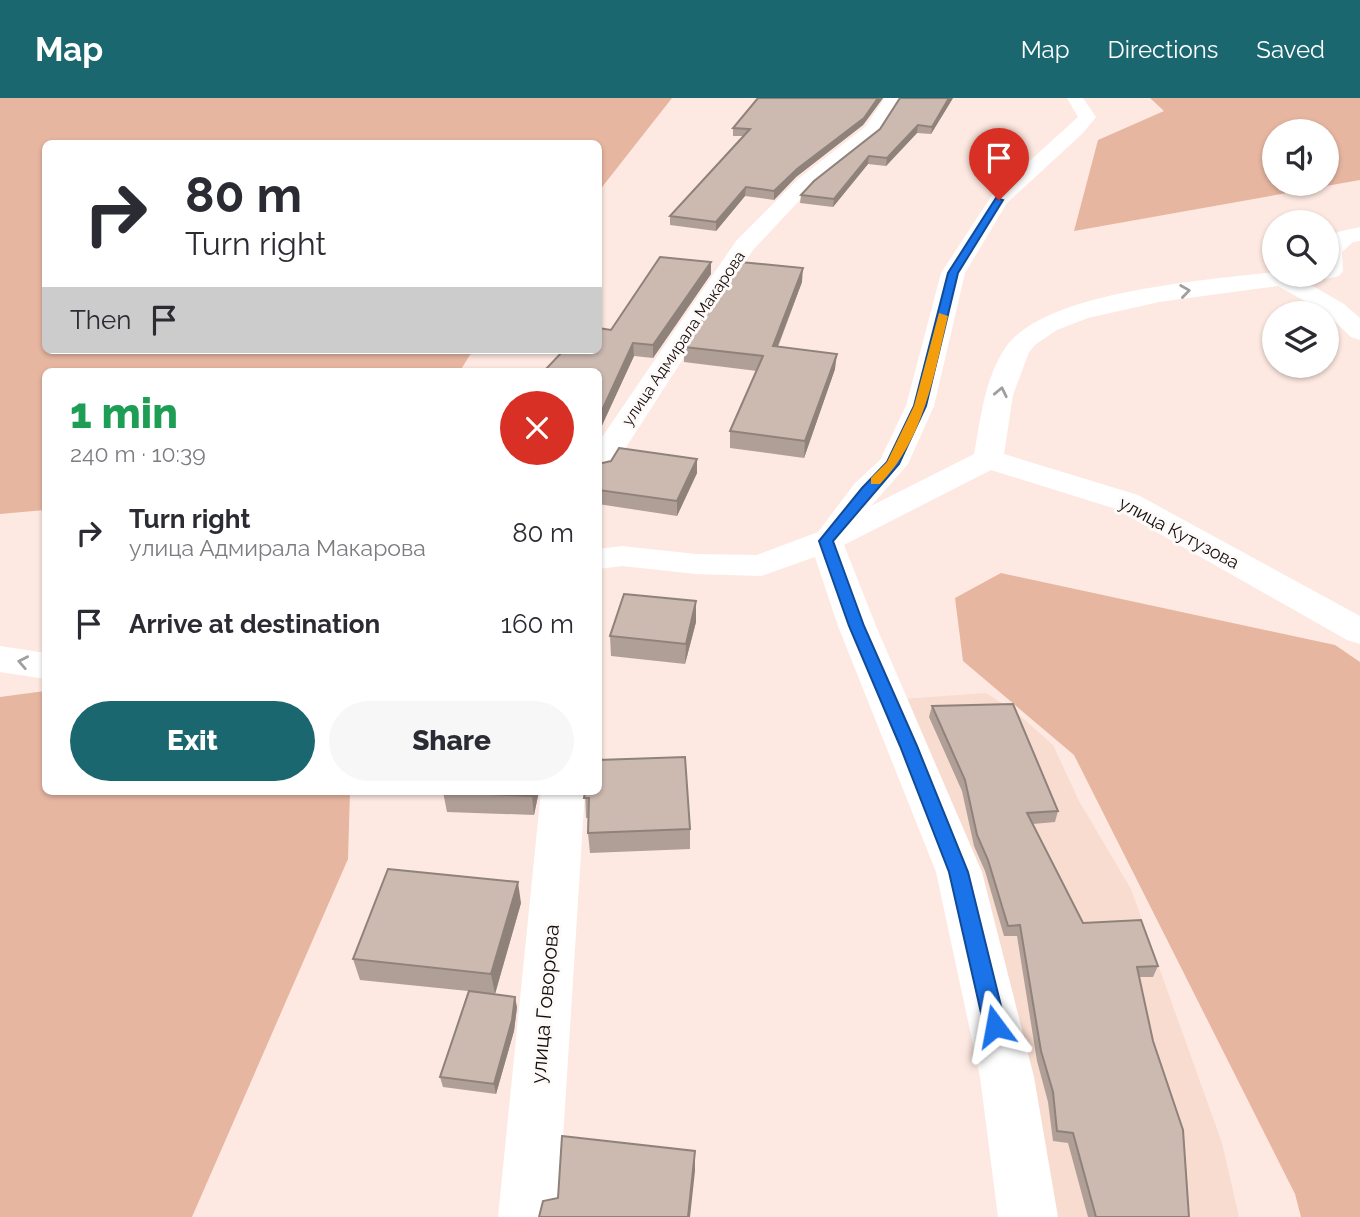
<!DOCTYPE html>
<meta charset="utf-8">
<style>
:root{--surface:#fff;--page:#f7f7f7;--text:#2b2b33;--muted:#7c7c81;--accent:#1b676f}
body{margin:0;font-family:Raleway,sans-serif;background:var(--page);color:var(--text);height:100vh;display:flex;flex-direction:column;font-size:26px;white-space:nowrap}
*{box-sizing:border-box;margin:0}
p{font-size:23px;color:var(--muted)}
.icon{flex:none;width:38px;height:38px;fill:none;stroke:currentColor;stroke-width:2;stroke-linecap:round;stroke-linejoin:round}
.map{position:relative;flex:1;overflow:hidden}
.panel{position:absolute;left:42px;top:270px;width:560px;height:427px;display:flex;flex-direction:column;background:var(--surface);border-radius:10px;box-shadow:0 2px 5px #0004}
.panel>*{flex:none}
.guide{position:absolute;left:42px;top:42px;width:560px;height:214px;border-radius:10px;box-shadow:0 2px 5px #0004;background:#fff;color:var(--text);overflow:hidden}
.buttons{position:absolute;left:1262px;top:21px;display:grid;gap:14px}
.buttons a{display:grid;place-items:center;width:77px;height:77px;border-radius:50%;background:var(--surface);box-shadow:0 2px 5px #0004;font-size:35px}
.pin{position:absolute;display:grid;place-items:center;width:60px;height:60px;color:#fff;margin:-72px -30px;border-radius:50% 50% 50% 0;rotate:-45deg;box-shadow:0 0 7px #0007}
.pin .icon{rotate:45deg}
.me{position:absolute;width:77px;margin:-38px;rotate:347deg;stroke-linejoin:round;filter:drop-shadow(0 0 5px #0008)}
.turn{display:flex;align-items:center;gap:24px;height:147px;padding:0 28px;font-size:32px}
.turn .icon{width:91px;height:91px;stroke-width:2.5}
.turn b{display:block;font-size:49px;line-height:60px}
.then{display:flex;align-items:center;height:66px;padding:0 28px;background:#0003;gap:14px;font-size:26px}
.round{display:grid;place-items:center;flex:none;width:74px;height:74px;border-radius:37px;background:var(--page)}
.overview{display:flex;align-items:center;justify-content:space-between;height:119px;padding:0 28px}
h1{font-size:42px;font-weight:800;line-height:52px;color:#1e9e55}
.button{display:flex;gap:14px;margin-top:auto;padding:14px 28px}
.button a{flex:1;height:80px;border-radius:42px;background:var(--accent);color:#fff;font-size:28px;font-weight:800;line-height:80px;text-align:center}
.button a+a{background:var(--page);color:var(--text)}
ul{padding:0;list-style:none}
li{display:flex;align-items:center;gap:21px;height:91px;padding:0 28px}
li div{flex:1}
li b{display:block;font-size:26px}
li em{font-style:normal}
header{display:flex;align-items:center;gap:42px;box-sizing:border-box;height:98px;padding:0 35px;background:var(--accent);color:#fff}
header strong{font-size:33px}
nav{display:flex;gap:38px;margin-inline-start:auto;font-size:24px}
.map>svg:first-child{display:block}
.built{fill:#f8dcd0}
.green{fill:#e7b6a1;fill-rule:evenodd}
.lines{fill:none;stroke-linecap:round;stroke-linejoin:round}
.minor{fill:#fff;fill-rule:evenodd}
.wall{fill:#af9f97}
.shaded-wall{fill:#8f827b}
.building{fill:#ccb9b0;stroke:#8f827b;stroke-width:2}
.oneway{stroke:#a19f9d}
.route{fill:#1a73e8;stroke:#114b97;stroke-width:2}
.slow{fill:#f59e0b}
.labels{text-anchor:middle;stroke-width:6;stroke-linejoin:round;paint-order:stroke}
.far-street-label{font-size:16px;fill:#140e0b;stroke:#fefaf9}
.street-label{font-size:18px;fill:#140e0b;stroke:#fefaf9}
.near-street-label{font-size:21px;fill:#140e0b;stroke:#fefaf9}
</style>
<header>
<strong>Map</strong>
<nav><a>Map</a><a>Directions</a><a>Saved</a></nav>
</header>
<div class="map">
<svg width="1360" height="1119" viewBox="0 0 1360 1119">
<rect width="100%" height="100%" fill="#fde9e1"/>
<path class="built" d="M986,595L1017,615L1053,647L1079,703L1131,791L1222,1045L1239,1119H1046L903,601Z"/>
<g class="green">
<path d="M0,0H672L599,93L598,46H46V252H473L460,273H46L45,412L0,416Z"/>
<path d="M1150,0H1360V82L1074,133L1098,42L1164,13ZM1274,33H1326V86H1274Z"/>
<path d="M1001,475L1335,547L1360,564V1119H1301L1295,1096L1074,657L963,563L955,500Z"/>
<path d="M45,593L46,693H350L348,761L192,1119H0V599Z"/>
</g>
<g class="lines">
<g class="minor">
<path d="M885,0H901L877,37L812,89L753,152L614,368L609,375L598,377V345L736,143L798,81L865,29Z"/>
<path d="M1067,0H1083L1096,19L1083,35L1007,105L965,175L934,308L908,366L871,408L974,356C981,320 984,281 1006,249C1045,193 1208,182 1274,174V177H1326V144L1338,134L1360,129V143L1353,144L1342,154L1343,173L1339,178L1326,181L1317,178L1314,182L1306,184L1344,206L1360,220V242L1351,239L1326,215L1278,188L1159,204L1088,220L1057,232L1036,246L1029,254L1013,297L1004,356L1138,397L1360,518V546L1347,542L1116,411L991,372L844,447L876,528L982,774L1034,979L1058,1119H998L980,979L936,774L838,528L815,459L761,478L696,476L622,468L598,471V451L622,448L696,456L757,457L818,434L855,385L880,362L906,308L941,175L992,97L1078,19Z"/>
<path d="M0,548L46,555V581L0,574Z"/>
<path d="M541,693H585L558,1119H498Z"/>
</g>
</g>
<g class="wall">
<path d="M758,0H883L863,27L796,79L774,102L745,98L716,133L670,127V118L743,38H733V30Z"/>
<path d="M953,0L931,36L917,35L886,68L868,66L833,109L800,105L801,97Z"/>
<path d="M711,164V176L653,260L634,258L598,336V273L611,232Z"/>
<path d="M802,184L778,249L835,271L804,360L730,350V333L757,273L684,264V249Z"/>
<path d="M697,361V375L677,418L598,406V366Z"/>
<path d="M696,524L685,566L611,558L610,538Z"/>
<path d="M932,608L1058,713L1055,724L1033,726L1083,825L1158,868L1153,879H1139L1189,1119H1088L1068,1045L1053,1043L1048,1004L1037,963L1017,838H1004L985,773L974,748L962,693L929,619Z"/>
<path d="M539,693L534,717L447,714L443,694Z"/>
<path d="M585,693L690,731V751L590,755L588,735L589,720H586Z"/>
<path d="M521,805L495,896L517,909L514,933L496,996L443,989L440,979L468,893L360,882L353,861Z"/>
</g>
<g class="shaded-wall">
<path d="M878,0H883L863,27L796,79L774,102V93L797,71Z"/>
<path d="M949,0H953L931,36L932,29Z"/>
<path d="M918,27L917,35L886,68L887,60Z"/>
<path d="M869,58L868,66L833,109L834,101Z"/>
<path d="M746,89L745,98L716,133V124Z"/>
<path d="M711,164V176L653,260V247Z"/>
<path d="M803,170L802,184L772,263L773,248Z"/>
<path d="M633,245L634,258L598,336V321Z"/>
<path d="M837,256L835,271L804,360L805,343Z"/>
<path d="M697,361V375L677,418V403Z"/>
<path d="M696,503V524L685,566L686,546Z"/>
<path d="M532,693H539L534,717L532,698Z"/>
<path d="M518,784L521,805L495,896L491,876Z"/>
<path d="M515,899L517,909L514,933L496,996L494,986Z"/>
<path d="M695,1053V1073L690,1119H688Z"/>
</g>
<g class="building">
<path d="M758,0H878L864,20L797,71L774,93L746,89L716,124L670,118L750,31L733,30Z"/>
<path d="M900,0H949L932,29L918,27L887,60L869,58L834,101L801,97L814,83L880,31Z"/>
<path d="M660,159L711,164L653,247L633,245L598,321V273H544L564,252H598V230L611,232Z"/>
<path d="M740,164L803,170L773,248L837,256L805,343L730,333L763,258L684,249Z"/>
<path d="M619,350L697,361L677,403L598,392V366L611,363Z"/>
<path d="M624,496L696,503L686,546L610,538Z"/>
<path d="M1013,606L1058,713L1027,715L1083,825L1141,822L1158,868L1137,869L1153,943L1183,1032L1189,1119H1096L1073,1035L1057,1033L1053,994L1041,953L1020,827L1008,828L988,762L977,737L965,682L932,608Z"/>
<path d="M685,659L690,731L588,735L589,700H584L585,693H598V662Z"/>
<path d="M443,693H532V698L443,694Z"/>
<path d="M388,771L518,784L491,876L353,861Z"/>
<path d="M469,893L515,899L512,922L494,986L440,979Z"/>
<path d="M562,1038L695,1053L688,1119H539L543,1103L558,1100Z"/>
</g>
<defs><path id="oneway-chevron" d="M-2-3.5L2.5 0L-2 3.5" fill="none" stroke-width="1.6" stroke-linecap="round" stroke-linejoin="round" transform="scale(1.75)"/></defs>
<g class="oneway">
<use href="#oneway-chevron" transform="translate(1185 193) rotate(-8)"/>
<use href="#oneway-chevron" transform="translate(1001 294) rotate(-78)"/>
<use href="#oneway-chevron" transform="translate(23 564) rotate(-169)"/>
</g>
<path class="route" d="M996,100L1003,102L958,175L926,308L899,366L833,443L864,528L917,648L968,774L1006,928L1003,935L995,938L987,935L984,928L949,774L900,648L849,528L819,443L862,390L887,364L914,308L948,175Z"/>
<path class="slow" d="M939,215L948,218C934,277 924,341 880,386H871V380L887,364L914,308Z"/>
<g class="labels">
<g class="far-street-label">
<text transform="translate(683 240) rotate(-56)" y="6">улица Адмирала Макарова</text>
</g>
<g class="street-label">
<text transform="translate(1179 435) rotate(28)" y="6">улица Кутузова</text>
</g>
<g class="near-street-label">
<text transform="translate(545 906) rotate(-85)" y="7">улица Говорова</text>
</g>
</g>
</svg>
<div class="buttons">
<a><svg class="icon" aria-label="sound" viewBox="0 0 24 24"><path d="M4 9h4l5-4v14l-5-4H4zM17 9q2 3 0 6"/></svg></a>
<a><svg class="icon" aria-label="search" viewBox="0 0 24 24"><circle cx="10" cy="10" r="6"/><path d="M15 15l6 6"/></svg></a>
<a><svg class="icon" aria-label="layers" viewBox="0 0 24 24"><path d="M12 4l9 5-9 5-9-5zM3 14l9 5 9-5"/></svg></a>
</div>
<div class="pin" style="left:999px;top:102px;background:#d93025"><svg class="icon" aria-label="arrive" viewBox="0 0 24 24"><path d="M6 21V4h12l-3 4 3 4H6"/></svg></div>
<svg class="me" style="left:995px;top:928px" viewBox="-20 -20 40 40"><path d="M0-17L14 15 0 8-14 15z" fill="#1a73e8" stroke="#fff" stroke-width="4"/></svg>
<div class="guide">
<div class="turn"><svg class="icon" aria-label="right" viewBox="0 0 24 24"><path d="M7 20v-9h11M14 6l5 5-5 5"/></svg><div><b>80 m</b>Turn right</div></div>
<div class="then">Then<svg class="icon" aria-label="arrive" viewBox="0 0 24 24"><path d="M6 21V4h12l-3 4 3 4H6"/></svg></div>
</div>
<section class="panel">
<div class="overview"><div><h1>1 min</h1><p>240 m · 10:39</p></div><a class="round" style="background:#d93025;color:#fff"><svg class="icon" aria-label="close" viewBox="0 0 24 24"><path d="M6 6l12 12M18 6L6 18"/></svg></a></div>
<ul>
<li><svg class="icon" aria-label="right" viewBox="0 0 24 24"><path d="M7 20v-9h11M14 6l5 5-5 5"/></svg><div><b>Turn right</b><p>улица Адмирала Макарова</p></div><em>80 m</em></li>
<li><svg class="icon" aria-label="arrive" viewBox="0 0 24 24"><path d="M6 21V4h12l-3 4 3 4H6"/></svg><div><b>Arrive at destination</b></div><em>160 m</em></li>
</ul>
<div class="button"><a>Exit</a><a>Share</a></div>
</section>
</div>
